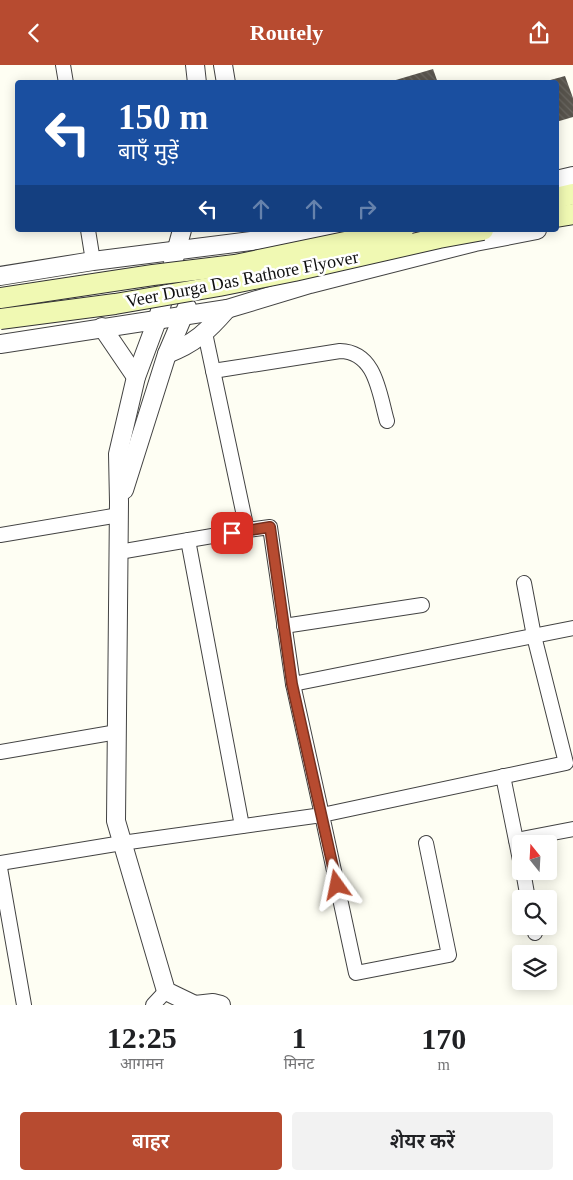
<!DOCTYPE html>
<html lang="hi">
<meta charset="utf-8">
<style>
:root{--surface:#fff;--page:#f2f2f2;--text:#202124;--muted:#757577;--accent:#b74b30}
body{margin:0;font-family:"Times New Roman","Noto Sans Devanagari",serif;background:var(--page);color:var(--text);height:100vh;display:flex;flex-direction:column;font-size:19px;white-space:nowrap}
*{box-sizing:border-box;margin:0}
p{font-size:16px;color:var(--muted)}
.icon{flex:none;width:28px;height:28px;fill:none;stroke:currentColor;stroke-width:2;stroke-linecap:round;stroke-linejoin:round}
.map{position:relative;height:940px;overflow:hidden}
.panel{display:flex;flex-direction:column;background:var(--surface);flex:1}
.panel>*{flex:none}
.banner{position:absolute;left:15px;top:15px;width:544px;height:152px;border-radius:5px;box-shadow:0 2px 12px #0003;background:#1a4fa0;color:#fff;overflow:hidden}
.needle{width:32px;rotate:342deg}
.tools{position:absolute;left:512px;top:770px;display:grid;gap:10px}
.tools a{display:grid;place-items:center;width:45px;height:45px;border-radius:5px;background:var(--surface);box-shadow:0 2px 12px #0003;font-size:25px}
.pin{position:absolute;display:grid;place-items:center;width:42px;height:42px;color:#fff;margin:-21px;border-radius:10px;box-shadow:0 2px 8px #0006}
.me{position:absolute;width:55px;margin:-28px;rotate:348deg;stroke-linejoin:round;filter:drop-shadow(0 0 4px #0008)}
.turn{display:flex;align-items:center;gap:18px;height:105px;padding:0 20px;font-size:22px}
.turn .icon{width:65px;height:65px;stroke-width:2.5}
.turn b{display:block;font-size:35px;line-height:42px}
.lanes{display:flex;align-items:center;height:48px;padding:0 20px;background:#0003;justify-content:center;gap:25px;direction:ltr}
.lanes .off{opacity:.35}
.eta{display:flex;justify-content:space-evenly;align-items:center;height:85px;text-align:center}
.eta b{font-size:30px;font-weight:600;line-height:35px}
.cta{display:flex;gap:10px;margin-top:auto;padding:10px 20px}
.cta a{flex:1;height:58px;border-radius:5px;background:var(--accent);color:#fff;font-size:20px;font-weight:600;line-height:58px;text-align:center}
.cta a+a{background:var(--page);color:var(--text)}
header{display:flex;justify-content:space-between;align-items:center;height:65px;padding:0 20px;background:var(--accent);color:#fff;font-size:22px;font-weight:600}
.map>svg:first-child{display:block}
.building{fill:url(#building-back-hatch)}
.lines{fill:none;stroke-linecap:round;stroke-linejoin:round}
.minor-casing{stroke:#434343;stroke-width:16}
.tertiary-casing{stroke:#434343;stroke-width:20}
.secondary-casing{stroke:#323232;stroke-width:22}
.minor{stroke:#fff;stroke-width:14}
.tertiary{stroke:#fff;stroke-width:18}
.secondary{stroke:#f0f9b3;stroke-width:20}
.secondary-bridge-casing{stroke:#323232;stroke-width:22;stroke-linecap:butt}
.secondary-bridge{stroke:#f0f9b3;stroke-width:20}
.route-casing{stroke:#77311f;stroke-width:12}
.route{stroke:#b74b30;stroke-width:9}
.labels{text-anchor:middle;stroke-width:5;stroke-linejoin:round;paint-order:stroke}
.street-label{font-size:18px;fill:#101010;stroke:#fff}
</style>
<header><svg class="icon" aria-label="back" viewBox="0 0 24 24"><path d="M15 5l-7 7 7 7"/></svg>Routely<svg class="icon" aria-label="share" viewBox="0 0 24 24"><path d="M12 15V3M7 8l5-5 5 5M5 13v7h14v-7"/></svg></header>
<div class="map">
<svg width="573" height="940" viewBox="0 0 573 940">
<defs>
<pattern id="building-back-hatch" width="6" height="6" patternUnits="userSpaceOnUse" patternTransform="scale(1.25)"><rect width="6" height="6" fill="#58544d"/><path d="M-1 5l2 2M0 0l6 6M5-1l2 2" fill="none" stroke="#6b6862"/></pattern>
</defs>
<rect width="100%" height="100%" fill="#fefef3"/>
<g class="building">
<path d="M433,4L438,18H389V17Z"/>
<path d="M565,11L573,33V52L556,57V18L543,17Z"/>
</g>
<g class="lines">
<defs>
<g id="minor">
<path d="M63,0L66,18"/>
<path d="M88,165L93,196"/>
<path d="M213,306L340,286C376,287 379,328 387,356"/>
<path d="M247,465L270,462L293,619L573,563"/>
<path d="M0,470L119,450"/>
<path d="M188,475L242,761"/>
<path d="M119,487L247,465L205,268"/>
<path d="M284,561L422,540"/>
<path d="M0,687L117,667"/>
<path d="M503,711L521,800"/>
<path d="M516,775L573,764"/>
<path d="M426,778L449,890L356,908L322,750L566,698L534,571L524,518"/>
<path d="M0,798L122,778L322,750L293,619"/>
<path d="M0,803L24,940"/>
<path d="M523,806L528,834"/>
<path d="M534,861L535,868"/>
<path d="M153,940L166,926"/>
</g>
<g id="tertiary">
<path d="M195,0L197,18"/>
<path d="M223,0L226,18"/>
<path d="M556,115L573,111"/>
<path d="M182,165L158,253L136,312L118,389L119,437L116,756L166,926L195,940"/>
<path d="M0,211L93,196L338,165"/>
<path d="M102,262L136,312"/>
<path d="M0,279L227,244L310,219L475,177L537,165"/>
<path d="M167,289C194,279 208,266 227,244"/>
<path d="M124,425L167,289L187,242"/>
<path d="M195,940L213,938L221,940"/>
</g>
<g id="secondary">
<path d="M556,133L573,129"/>
<path d="M556,152L573,149"/>
</g>
</defs>
<use href="#minor" class="minor-casing"/>
<use href="#tertiary" class="tertiary-casing"/>
<use href="#secondary" class="secondary-casing"/>
<use href="#minor" class="minor"/>
<use href="#tertiary" class="tertiary"/>
<use href="#secondary" class="secondary"/>
<defs>
<g id="secondary-bridge">
<path d="M0,233L153,210L235,200L403,165"/>
<path d="M0,254L115,239L219,221L294,206L439,173L483,165"/>
</g>
</defs>
<use href="#secondary-bridge" class="secondary-bridge-casing"/>
<use href="#secondary-bridge" class="secondary-bridge"/>
</g>
<g class="lines">
<defs>
<path id="route" d="M232,468L270,462L292,619L337,820"/>
</defs>
<use href="#route" class="route-casing"/>
<use href="#route" class="route"/>
</g>
<g class="labels">
<g class="street-label">
<text transform="translate(242 214) rotate(-11)" y="6">Veer Durga Das Rathore Flyover</text>
</g>
</g>
</svg>
<div class="tools">
<a><svg class="needle" viewBox="-14 -14 28 28"><path d="M0-13l5 13h-10z" fill="#e53935"/><path d="M0 13l5-13h-10z" fill="#757577"/></svg></a>
<a><svg class="icon" aria-label="search" viewBox="0 0 24 24"><circle cx="10" cy="10" r="6"/><path d="M15 15l6 6"/></svg></a>
<a><svg class="icon" aria-label="layers" viewBox="0 0 24 24"><path d="M12 4l9 5-9 5-9-5zM3 14l9 5 9-5"/></svg></a>
</div>
<div class="pin" style="left:232px;top:468px;background:#d93025"><svg class="icon" aria-label="arrive" viewBox="0 0 24 24"><path d="M6 21V4h12l-3 4 3 4H6"/></svg></div>
<svg class="me" style="left:337px;top:820px" viewBox="-20 -20 40 40"><path d="M0-17L14 15 0 8-14 15z" fill="#b74b30" stroke="#fff" stroke-width="4"/></svg>
<div class="banner">
<div class="turn"><svg class="icon" aria-label="left" viewBox="0 0 24 24"><path d="M17 20v-9H6M10 6l-5 5 5 5"/></svg><div><b>150 m</b>बाएँ मुड़ें</div></div>
<div class="lanes"><svg class="icon" aria-label="left" viewBox="0 0 24 24"><path d="M17 20v-9H6M10 6l-5 5 5 5"/></svg><svg class="icon off" aria-label="ahead" viewBox="0 0 24 24"><path d="M12 20V5M6 11l6-6 6 6"/></svg><svg class="icon off" aria-label="ahead" viewBox="0 0 24 24"><path d="M12 20V5M6 11l6-6 6 6"/></svg><svg class="icon off" aria-label="right" viewBox="0 0 24 24"><path d="M7 20v-9h11M14 6l5 5-5 5"/></svg></div>
</div>
</div>
<section class="panel">
<div class="eta">
<div><b>12:25</b><p>आगमन</p></div>
<div><b>1</b><p>मिनट</p></div>
<div><b>170</b><p>m</p></div>
</div>
<div class="cta"><a>बाहर</a><a>शेयर करें</a></div>
</section>
